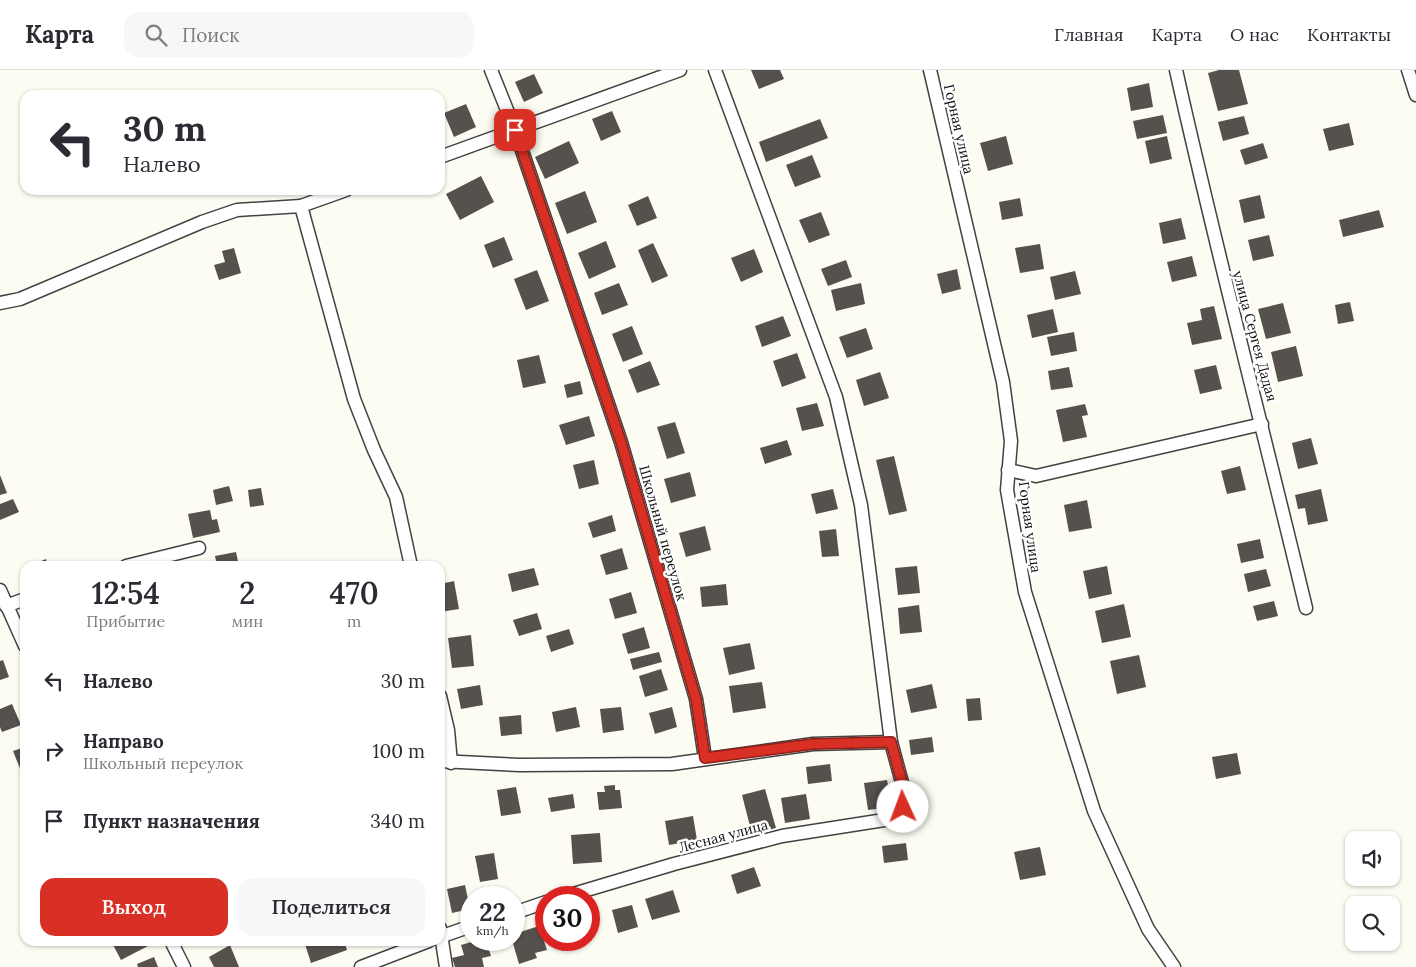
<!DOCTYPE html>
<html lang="ru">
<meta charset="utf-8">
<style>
:root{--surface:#fff;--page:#f7f7f7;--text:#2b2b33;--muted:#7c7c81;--line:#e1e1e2;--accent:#d93025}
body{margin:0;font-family:Lora,serif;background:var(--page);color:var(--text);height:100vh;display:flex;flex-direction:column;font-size:19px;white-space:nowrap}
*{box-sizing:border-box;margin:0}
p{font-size:16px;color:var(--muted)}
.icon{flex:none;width:28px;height:28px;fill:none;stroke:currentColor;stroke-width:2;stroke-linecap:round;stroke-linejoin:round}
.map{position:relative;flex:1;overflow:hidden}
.panel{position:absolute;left:20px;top:491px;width:425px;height:385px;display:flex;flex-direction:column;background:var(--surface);border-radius:15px;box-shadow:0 1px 4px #0004}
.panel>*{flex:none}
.hud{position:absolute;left:20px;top:20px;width:425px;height:105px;border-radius:15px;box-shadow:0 1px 4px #0004;background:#fff;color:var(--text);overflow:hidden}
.fabs{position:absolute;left:1345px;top:761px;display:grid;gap:10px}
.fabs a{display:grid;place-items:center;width:55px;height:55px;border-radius:10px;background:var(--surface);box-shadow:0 1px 4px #0004;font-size:25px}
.speed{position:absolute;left:460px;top:816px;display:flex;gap:10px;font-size:25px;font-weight:700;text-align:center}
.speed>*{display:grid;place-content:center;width:65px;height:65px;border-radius:50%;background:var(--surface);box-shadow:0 1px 4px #0004;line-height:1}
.speed small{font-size:12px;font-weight:400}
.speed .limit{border:8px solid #d22;background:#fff;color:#111}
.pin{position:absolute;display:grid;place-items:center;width:42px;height:42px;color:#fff;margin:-21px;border-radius:10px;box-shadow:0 2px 8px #0006}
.me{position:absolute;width:55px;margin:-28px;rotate:358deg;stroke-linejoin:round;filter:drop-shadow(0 0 4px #0008)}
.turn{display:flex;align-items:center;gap:18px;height:105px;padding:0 20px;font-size:22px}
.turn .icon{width:65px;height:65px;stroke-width:2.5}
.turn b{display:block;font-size:35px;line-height:42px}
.eta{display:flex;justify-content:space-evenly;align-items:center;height:85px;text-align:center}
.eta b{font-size:30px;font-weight:600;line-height:35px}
.action{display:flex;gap:10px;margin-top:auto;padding:10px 20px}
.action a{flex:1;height:58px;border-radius:15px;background:var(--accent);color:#fff;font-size:20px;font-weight:600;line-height:58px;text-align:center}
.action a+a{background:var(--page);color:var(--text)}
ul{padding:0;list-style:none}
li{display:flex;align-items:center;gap:15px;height:70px;padding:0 20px}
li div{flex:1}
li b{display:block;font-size:19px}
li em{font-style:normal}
header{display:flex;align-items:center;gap:30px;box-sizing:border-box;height:70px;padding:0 25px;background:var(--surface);border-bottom:1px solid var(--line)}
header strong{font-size:24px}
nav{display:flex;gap:28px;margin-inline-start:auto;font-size:18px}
.search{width:350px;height:45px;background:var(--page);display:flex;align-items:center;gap:12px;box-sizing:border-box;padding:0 18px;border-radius:15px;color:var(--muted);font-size:19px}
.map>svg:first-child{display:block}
.building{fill:#56514c}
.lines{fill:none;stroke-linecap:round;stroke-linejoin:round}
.minor-casing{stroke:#424242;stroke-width:15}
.minor{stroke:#fff;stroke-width:12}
.route-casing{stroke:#8d1f18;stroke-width:12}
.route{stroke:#d93025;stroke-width:9}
.labels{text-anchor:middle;stroke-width:5;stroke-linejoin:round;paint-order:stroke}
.street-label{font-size:14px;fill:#0f0f0f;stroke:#fff}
</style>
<header>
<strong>Карта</strong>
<div class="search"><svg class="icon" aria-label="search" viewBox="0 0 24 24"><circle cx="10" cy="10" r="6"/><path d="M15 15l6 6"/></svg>Поиск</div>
<nav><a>Главная</a><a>Карта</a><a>О нас</a><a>Контакты</a></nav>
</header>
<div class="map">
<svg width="1416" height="897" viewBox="0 0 1416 897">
<rect width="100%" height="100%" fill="#fdfcf2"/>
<g class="building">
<path d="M751,0H780L784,9L759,19Z"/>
<path d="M1219,0H1239L1248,34L1218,41L1208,3Z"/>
<path d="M534,4L543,23L524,32L515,12Z"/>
<path d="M1149,13L1153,37L1131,41L1127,18Z"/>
<path d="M466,34L476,57L454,67L444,43Z"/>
<path d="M612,41L621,62L601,71L592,49Z"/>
<path d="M1163,45L1167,63L1137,69L1133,51Z"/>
<path d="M1244,46L1249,64L1223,71L1218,52Z"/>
<path d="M820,49L828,68L766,92L759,72Z"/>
<path d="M1349,53L1354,75L1329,81L1323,59Z"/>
<path d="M1006,66L1013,94L988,101L980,73Z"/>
<path d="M1167,66L1172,89L1150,94L1145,71Z"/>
<path d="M569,71L579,93L545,109L535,87Z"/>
<path d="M1263,73L1268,88L1245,95L1240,80Z"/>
<path d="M812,85L821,107L795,117L786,95Z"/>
<path d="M481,106L494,132L460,150L446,124Z"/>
<path d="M585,121L597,152L567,164L555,133Z"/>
<path d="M1260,125L1265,148L1244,153L1239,130Z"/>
<path d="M648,126L657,148L637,156L628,135Z"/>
<path d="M1020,128L1023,146L1002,150L999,132Z"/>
<path d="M1379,140L1384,157L1343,167L1339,150Z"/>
<path d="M821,142L830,165L809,173L799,150Z"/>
<path d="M1181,148L1186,169L1163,174L1159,153Z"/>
<path d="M1269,165L1274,186L1253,191L1248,170Z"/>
<path d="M504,167L513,190L493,198L484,175Z"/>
<path d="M606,171L616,197L589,209L578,183Z"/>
<path d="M653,173L668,206L652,213L638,180Z"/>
<path d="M1040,174L1044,199L1020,203L1015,178Z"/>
<path d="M234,178L241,203L219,210L214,195L225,192L222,181Z"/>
<path d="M754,179L763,202L741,212L731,188Z"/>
<path d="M1192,186L1197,206L1172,212L1167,192Z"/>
<path d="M846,190L852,207L828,216L821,199Z"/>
<path d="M957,199L961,219L942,224L937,204Z"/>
<path d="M537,200L549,231L526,240L514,209Z"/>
<path d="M1075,201L1081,224L1055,230L1050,207Z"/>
<path d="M619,213L628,235L602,245L594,223Z"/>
<path d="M861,213L865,234L836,241L831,220Z"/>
<path d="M1350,232L1354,251L1338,254L1335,235Z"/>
<path d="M1283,233L1291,263L1266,269L1258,239Z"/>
<path d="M1214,236L1222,269L1192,275L1187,253L1202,250L1200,239Z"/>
<path d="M1053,239L1058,262L1032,268L1027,245Z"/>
<path d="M783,246L791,266L762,277L755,256Z"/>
<path d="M632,256L643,284L623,292L612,264Z"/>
<path d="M866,258L873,279L847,288L839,267Z"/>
<path d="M1074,262L1077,281L1051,286L1047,267Z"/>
<path d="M1296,276L1303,306L1278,312L1271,282Z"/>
<path d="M797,283L806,308L782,317L773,291Z"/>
<path d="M539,285L546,313L523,318L517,290Z"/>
<path d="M650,291L660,315L637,323L628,300Z"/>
<path d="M1216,295L1222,319L1200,324L1194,300Z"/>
<path d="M1069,297L1073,317L1051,320L1048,301Z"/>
<path d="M880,302L889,328L864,336L856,310Z"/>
<path d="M580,311L583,324L567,328L564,315Z"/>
<path d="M817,333L824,356L802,361L796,338Z"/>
<path d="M1085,334L1088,345L1082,346L1087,367L1063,372L1056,340Z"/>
<path d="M589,346L595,366L566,375L559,355Z"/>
<path d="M675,352L685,383L667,389L657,357Z"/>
<path d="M1311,368L1318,394L1298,399L1292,373Z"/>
<path d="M787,370L792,385L765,394L760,378Z"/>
<path d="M894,386L907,441L889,445L876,390Z"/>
<path d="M594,390L599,414L579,419L573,395Z"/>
<path d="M1240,396L1246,420L1227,424L1221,401Z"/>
<path d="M690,402L696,426L671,433L664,409Z"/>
<path d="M0,405L7,423L0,425Z"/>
<path d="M229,416L233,431L216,435L213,420Z"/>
<path d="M261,418L264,435L250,437L248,420Z"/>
<path d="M833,419L838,439L816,444L811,424Z"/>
<path d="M1321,419L1328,451L1308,455L1305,438L1298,439L1295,425Z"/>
<path d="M13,429L19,442L0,450V434Z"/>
<path d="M1087,430L1092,458L1069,462L1064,435Z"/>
<path d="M210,440L212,450L217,449L220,462L193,468L188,444Z"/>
<path d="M612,445L616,461L593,468L588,453Z"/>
<path d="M705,456L711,480L686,487L679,463Z"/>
<path d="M836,459L839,486L822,487L819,461Z"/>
<path d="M1260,469L1264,488L1241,493L1237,474Z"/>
<path d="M622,478L628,499L606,505L600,485Z"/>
<path d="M236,482L239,496H217L215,486Z"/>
<path d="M46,489L48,496H29Z"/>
<path d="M917,496L920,523L898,525L895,498Z"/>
<path d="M1107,496L1112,524L1089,529L1083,501Z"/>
<path d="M534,498L539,515L512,522L508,504Z"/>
<path d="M1266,499L1271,516L1248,522L1244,504Z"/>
<path d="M454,511L459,539L440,542V514Z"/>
<path d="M726,514L728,535L702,537L700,517Z"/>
<path d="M631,522L637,543L615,549L609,529Z"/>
<path d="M1274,531L1278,546L1257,551L1253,536Z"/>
<path d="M1124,534L1131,567L1102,573L1095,541Z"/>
<path d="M919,535L922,562L900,564L898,538Z"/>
<path d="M537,543L542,559L519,566L513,550Z"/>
<path d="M644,557L650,578L628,584L622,564Z"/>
<path d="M569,559L574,574L551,582L546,566Z"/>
<path d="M471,565L474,596L452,598L448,568Z"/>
<path d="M750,573L755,599L729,605L723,578Z"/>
<path d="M659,582L662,592L633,600L630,589Z"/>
<path d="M1139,585L1146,617L1117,624L1110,591Z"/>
<path d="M3,590L9,607L0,610V591Z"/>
<path d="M661,599L668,620L645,627L639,606Z"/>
<path d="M762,612L766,638L733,643L729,616Z"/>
<path d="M932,614L937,638L911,643L906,620Z"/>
<path d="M480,615L483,635L461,639L457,619Z"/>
<path d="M980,628L982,650L968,651L966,629Z"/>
<path d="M12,634L21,655L2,662L0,657V639Z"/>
<path d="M576,637L580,657L556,662L552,642Z"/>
<path d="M621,637L624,660L603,663L600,639Z"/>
<path d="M672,637L677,657L655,664L649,643Z"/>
<path d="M521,645L522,664L501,666L499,647Z"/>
<path d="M932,667L934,682L911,685L909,670Z"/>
<path d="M25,677V700L21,701L13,681Z"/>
<path d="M1237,683L1241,704L1216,709L1212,687Z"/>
<path d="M830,694L832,711L808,714L806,697Z"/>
<path d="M887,710L892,737L868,740L864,713Z"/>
<path d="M615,715V720H620L622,738L599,740L597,722H605L604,716Z"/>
<path d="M516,717L521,743L501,746L497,720Z"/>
<path d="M765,719L776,758L752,764L742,725Z"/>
<path d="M573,724L575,738L551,742L548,728Z"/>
<path d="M806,724L810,749L785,753L781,728Z"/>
<path d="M693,746L697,770L669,775L665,751Z"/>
<path d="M600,763L602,792L573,794L571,765Z"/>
<path d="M906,773L908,790L884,793L882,776Z"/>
<path d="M1040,777L1046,805L1020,810L1014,782Z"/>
<path d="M494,783L498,809L480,812L475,786Z"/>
<path d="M754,797L761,816L737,824L731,805Z"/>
<path d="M465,815L470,839L452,843L447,819Z"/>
<path d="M673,820L680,842L652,850L645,829Z"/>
<path d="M632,835L638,857L618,863L612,840Z"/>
<path d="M539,856L547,880L535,883L537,888L519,894L512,870H514V864Z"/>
<path d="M589,860L592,870L562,881L558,870H589Z"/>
<path d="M478,870H486L491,886L482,888L484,897H455L452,888L464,885L461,875Z"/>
<path d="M111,871H149L146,873L148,876L121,890Z"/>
<path d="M304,871H344L347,880L311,893Z"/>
<path d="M230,875L239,897H214L209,887Z"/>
<path d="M154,887L158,897H138L137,894Z"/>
</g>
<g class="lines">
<defs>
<g id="minor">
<path d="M491,0L515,60L621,372L696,629L705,688"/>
<path d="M930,0L1003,312L1011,371L1007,420L1025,522L1094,741L1148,859L1174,897"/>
<path d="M1176,0C1216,180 1263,359 1306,538"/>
<path d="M1408,0L1416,25"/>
<path d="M440,87L680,0"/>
<path d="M301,136L346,120"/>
<path d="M0,233L20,229L202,152L237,140L301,136L354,329L374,380L396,427L411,496"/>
<path d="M1008,400L1036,406L1262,354"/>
<path d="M126,496L199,478"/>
<path d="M0,520L25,576"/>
<path d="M6,536L25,529"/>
<path d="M440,626L448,660L451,693"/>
<path d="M440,691L520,695L672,694L813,674L891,672"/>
<path d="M560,828L674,794L782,766L897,748L903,737L904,720L891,672L861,435L836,327L715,0"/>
<path d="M514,843L546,832"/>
<path d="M440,858L446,897"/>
<path d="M440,867L471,856"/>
<path d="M171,871L184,897"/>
<path d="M361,897L429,871"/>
</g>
</defs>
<use href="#minor" class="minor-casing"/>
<use href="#minor" class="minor"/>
</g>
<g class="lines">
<defs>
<path id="route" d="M515,60L621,372L696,629L705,688L813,674L891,672L904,720L903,737"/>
</defs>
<use href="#route" class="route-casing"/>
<use href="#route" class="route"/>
</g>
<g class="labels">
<g class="street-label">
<text transform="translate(959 59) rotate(77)" y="5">Горная улица</text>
<text transform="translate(1255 266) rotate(75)" y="5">улица Сергея Дадая</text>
<text transform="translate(1030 457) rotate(82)" y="5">Горная улица</text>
<text transform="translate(663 463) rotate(74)" y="5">Школьный переулок</text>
<text transform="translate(723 766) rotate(-15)" y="5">Лесная улица</text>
</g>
</g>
</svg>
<div class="fabs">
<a><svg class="icon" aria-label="sound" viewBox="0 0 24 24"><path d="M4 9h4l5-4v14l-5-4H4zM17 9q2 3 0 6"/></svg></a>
<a><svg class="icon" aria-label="search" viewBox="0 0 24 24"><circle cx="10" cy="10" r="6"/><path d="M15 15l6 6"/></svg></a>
</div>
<div class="speed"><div>22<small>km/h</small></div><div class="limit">30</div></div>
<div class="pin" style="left:515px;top:60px;background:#d93025"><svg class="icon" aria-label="arrive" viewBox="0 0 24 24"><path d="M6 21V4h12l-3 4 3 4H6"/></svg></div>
<svg class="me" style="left:903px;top:737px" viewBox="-20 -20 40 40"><circle r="19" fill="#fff"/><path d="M0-13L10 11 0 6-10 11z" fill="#d93025"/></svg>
<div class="hud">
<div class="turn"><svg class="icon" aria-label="left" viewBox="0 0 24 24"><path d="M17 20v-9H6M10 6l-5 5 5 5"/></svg><div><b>30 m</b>Налево</div></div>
</div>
<section class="panel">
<div class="eta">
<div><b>12:54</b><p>Прибытие</p></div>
<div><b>2</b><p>мин</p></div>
<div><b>470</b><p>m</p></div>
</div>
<ul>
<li><svg class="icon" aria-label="left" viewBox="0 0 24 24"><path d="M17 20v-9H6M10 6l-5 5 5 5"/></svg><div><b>Налево</b></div><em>30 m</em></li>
<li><svg class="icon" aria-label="right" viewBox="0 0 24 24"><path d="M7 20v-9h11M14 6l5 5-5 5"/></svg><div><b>Направо</b><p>Школьный переулок</p></div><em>100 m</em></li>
<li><svg class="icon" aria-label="arrive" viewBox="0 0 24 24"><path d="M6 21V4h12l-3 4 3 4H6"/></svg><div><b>Пункт назначения</b></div><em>340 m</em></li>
</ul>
<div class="action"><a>Выход</a><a>Поделиться</a></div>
</section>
</div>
